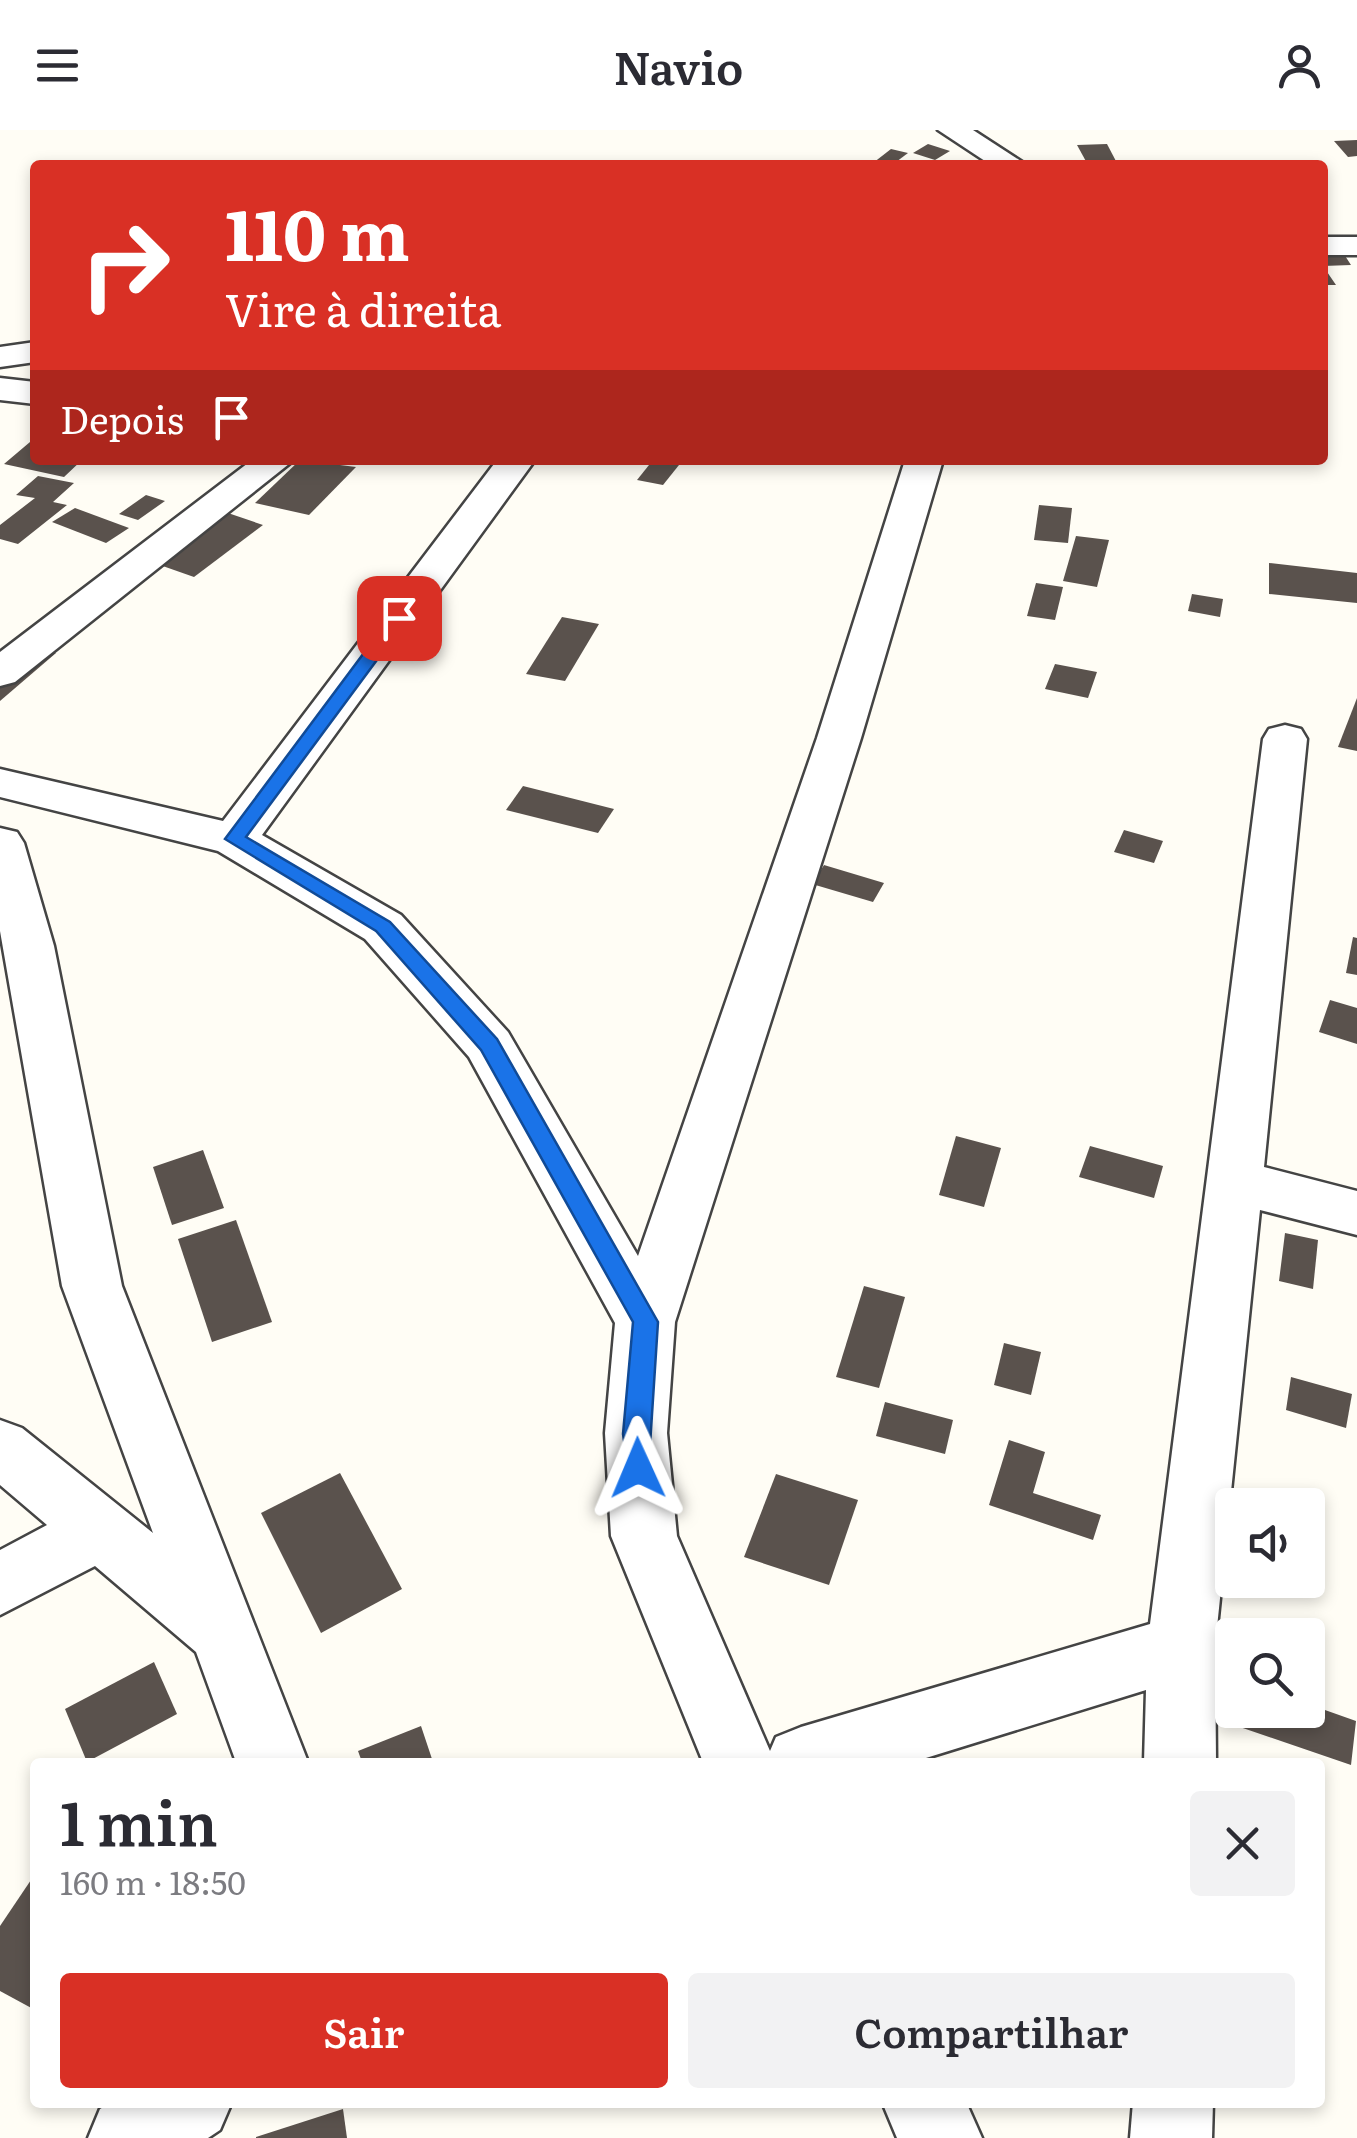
<!DOCTYPE html>
<html lang="pt">
<meta charset="utf-8">
<style>
:root{--surface:#fff;--page:#f2f2f3;--text:#2b2b33;--muted:#7c7c81;--accent:#d93025}
body{margin:0;font-family:Literata,serif;background:var(--page);color:var(--text);height:100vh;display:flex;flex-direction:column;font-size:38px;white-space:nowrap}
*{box-sizing:border-box;margin:0}
p{font-size:32px;color:var(--muted)}
.icon{flex:none;width:55px;height:55px;fill:none;stroke:currentColor;stroke-width:2;stroke-linecap:round;stroke-linejoin:round}
.map{position:relative;flex:1;overflow:hidden}
.panel{position:absolute;left:30px;top:1628px;width:1295px;height:350px;display:flex;flex-direction:column;background:var(--surface);border-radius:10px;box-shadow:0 5px 15px #0003}
.panel>*{flex:none}
.banner{position:absolute;left:30px;top:30px;width:1298px;height:305px;border-radius:10px;box-shadow:0 5px 15px #0003;background:#d93025;color:#fff;overflow:hidden}
.buttons{position:absolute;left:1215px;top:1358px;display:grid;gap:20px}
.buttons a{display:grid;place-items:center;width:110px;height:110px;border-radius:10px;background:var(--surface);box-shadow:0 5px 15px #0003;font-size:50px}
.pin{position:absolute;display:grid;place-items:center;width:85px;height:85px;color:#fff;margin:-42px;border-radius:20px;box-shadow:0 5px 15px #0006}
.me{position:absolute;width:110px;margin:-55px;rotate:359deg;stroke-linejoin:round;filter:drop-shadow(0 0 8px #0008)}
.turn{display:flex;align-items:center;gap:35px;height:210px;padding:0 30px;font-size:45px}
.turn .icon{width:130px;height:130px;stroke-width:2.5}
.turn b{display:block;font-size:70px;line-height:85px}
.then{display:flex;align-items:center;height:95px;padding:0 30px;background:#0003;gap:20px;font-size:38px}
.round{display:grid;place-items:center;flex:none;width:105px;height:105px;border-radius:10px;background:var(--page)}
.summary{display:flex;align-items:center;justify-content:space-between;height:170px;padding:0 30px}
h1{font-size:60px;font-weight:600;line-height:75px}
.action{display:flex;gap:20px;margin-top:auto;padding:20px 30px}
.action a{flex:1;height:115px;border-radius:10px;background:var(--accent);color:#fff;font-size:40px;font-weight:600;line-height:115px;text-align:center}
.action a+a{background:var(--page);color:var(--text)}
header{display:flex;justify-content:space-between;align-items:center;height:130px;padding:0 30px;background:var(--surface);font-size:45px;font-weight:600}
.map>svg:first-child{display:block}
.building{fill:#5a524d}
.lines{fill:none;stroke-linecap:round;stroke-linejoin:round}
.minor-casing{stroke:#444;stroke-width:5}
.minor{fill:#fff;fill-rule:evenodd}
.route{fill:#1a73e8;stroke:#114b97;stroke-width:2.5}
</style>
<header><svg class="icon" aria-label="menu" viewBox="0 0 24 24"><path d="M4 6h16M4 12h16M4 18h16"/></svg>Navio<svg class="icon" aria-label="person" viewBox="0 0 24 24"><circle cx="12" cy="8" r="4"/><path d="M4 21q1-7 8-7t8 7"/></svg></header>
<div class="map">
<svg width="1357" height="2008" viewBox="0 0 1357 2008">
<rect width="100%" height="100%" fill="#fffdf5"/>
<g class="building">
<path d="M1357,10V26L1348,27L1334,11Z"/>
<path d="M928,14L950,21L935,30L913,23Z"/>
<path d="M1107,14L1118,35H1088L1077,15Z"/>
<path d="M891,19L908,23L892,35L873,33Z"/>
<path d="M1340,118L1351,135L1323,136L1336,155H1322V119Z"/>
<path d="M30,312L35,313V330H82L64,347L4,334Z"/>
<path d="M300,330L356,337L309,385L255,373Z"/>
<path d="M653,330H683L663,355L637,350Z"/>
<path d="M38,346L74,353L53,372L67,375L18,414L0,409V395L35,368L16,365Z"/>
<path d="M146,365L165,371L138,390L119,384Z"/>
<path d="M1039,375L1072,378L1068,413L1034,410Z"/>
<path d="M75,378L129,398L106,413L52,392Z"/>
<path d="M228,383L263,395L194,447L157,434Z"/>
<path d="M1076,406L1109,410L1097,457L1063,451Z"/>
<path d="M1269,433L1357,443V473L1269,464Z"/>
<path d="M1036,453L1063,457L1055,490L1027,486Z"/>
<path d="M1192,464L1223,469L1220,487L1188,481Z"/>
<path d="M562,487L599,494L565,551L526,544Z"/>
<path d="M29,515L56,523L0,571V539Z"/>
<path d="M1055,534L1097,542L1088,568L1045,559Z"/>
<path d="M1357,568V621L1338,617Z"/>
<path d="M523,656L614,679L598,703L506,680Z"/>
<path d="M1124,700L1163,711L1154,733L1114,722Z"/>
<path d="M824,735L884,753L873,772L812,754Z"/>
<path d="M1353,807L1357,808V845L1346,843Z"/>
<path d="M1330,870L1357,878V914L1319,902Z"/>
<path d="M956,1006L1001,1018L984,1077L939,1065Z"/>
<path d="M1090,1016L1163,1036L1154,1068L1079,1047Z"/>
<path d="M203,1020L224,1078L172,1095L153,1037Z"/>
<path d="M236,1090L272,1192L212,1212L178,1109Z"/>
<path d="M1285,1103L1318,1110L1313,1159L1279,1151Z"/>
<path d="M864,1156L905,1167L879,1258L836,1247Z"/>
<path d="M1004,1213L1041,1222L1031,1265L994,1255Z"/>
<path d="M1291,1247L1352,1264L1346,1298L1286,1280Z"/>
<path d="M885,1272L953,1290L945,1324L876,1306Z"/>
<path d="M1009,1310L1045,1322L1033,1363L1101,1385L1093,1410L989,1375Z"/>
<path d="M340,1343L402,1459L321,1503L261,1383Z"/>
<path d="M776,1344L858,1370L829,1455L744,1427Z"/>
<path d="M154,1532L177,1584L87,1632L65,1579Z"/>
<path d="M1308,1574L1356,1591L1351,1635L1234,1595L1237,1580H1308Z"/>
<path d="M421,1596L433,1632H362L358,1621Z"/>
<path d="M35,1744V1880L0,1861V1796Z"/>
<path d="M343,1979L347,2008H256V2007Z"/>
</g>
<g class="lines">
<defs>
<g id="minor">
<path d="M938,0H973L1027,35H991Z"/>
<rect x="1322" y="107" width="35" height="18"/>
<path d="M35,212V232L0,237V217Z"/>
<path d="M0,248L35,252V274L0,270Z"/>
<path d="M252,330H294L15,552L0,556V522Z"/>
<path d="M497,330H535L262,705L401,785L508,902L638,1126L817,608L905,330H943L861,608L675,1192L667,1303L677,1406L770,1621L776,1607L801,1597L1150,1494L1263,609L1269,599L1285,595L1301,599L1307,609L1264,1037L1357,1061V1105L1260,1080L1215,1517L1216,1632H1144L1146,1560L913,1632H703L611,1406L605,1303L615,1193L469,927L365,809L218,721L0,667V639L223,691Z"/>
<path d="M0,698L17,702L24,713L54,816L122,1156L308,1632H236L196,1522L95,1436L0,1485V1420L47,1395L0,1355V1290L22,1298L153,1403L62,1156L0,801Z"/>
<path d="M112,1972H232L220,2000L208,2008H88L100,1979Z"/>
<path d="M882,1972H966L982,2008H897Z"/>
<path d="M1133,1972H1213L1212,2008H1130Z"/>
</g>
</defs>
<use href="#minor" class="minor-casing"/>
<use href="#minor" class="minor"/>
</g>
<path class="route" d="M393,484L408,488L246,707L390,792L497,909L658,1192L648,1346H629L623,1304L633,1192L481,920L376,801L225,709Z"/>
</svg>
<div class="buttons">
<a><svg class="icon" aria-label="sound" viewBox="0 0 24 24"><path d="M4 9h4l5-4v14l-5-4H4zM17 9q2 3 0 6"/></svg></a>
<a><svg class="icon" aria-label="search" viewBox="0 0 24 24"><circle cx="10" cy="10" r="6"/><path d="M15 15l6 6"/></svg></a>
</div>
<div class="pin" style="left:399px;top:488px;background:#d93025"><svg class="icon" aria-label="arrive" viewBox="0 0 24 24"><path d="M6 21V4h12l-3 4 3 4H6"/></svg></div>
<svg class="me" style="left:638px;top:1338px" viewBox="-20 -20 40 40"><path d="M0-17L14 15 0 8-14 15z" fill="#1a73e8" stroke="#fff" stroke-width="4"/></svg>
<div class="banner">
<div class="turn"><svg class="icon" aria-label="right" viewBox="0 0 24 24"><path d="M7 20v-9h11M14 6l5 5-5 5"/></svg><div><b>110 m</b>Vire à direita</div></div>
<div class="then">Depois<svg class="icon" aria-label="arrive" viewBox="0 0 24 24"><path d="M6 21V4h12l-3 4 3 4H6"/></svg></div>
</div>
<section class="panel">
<div class="summary"><div><h1>1 min</h1><p>160 m · 18:50</p></div><a class="round"><svg class="icon" aria-label="close" viewBox="0 0 24 24"><path d="M6 6l12 12M18 6L6 18"/></svg></a></div>
<div class="action"><a>Sair</a><a>Compartilhar</a></div>
</section>
</div>
